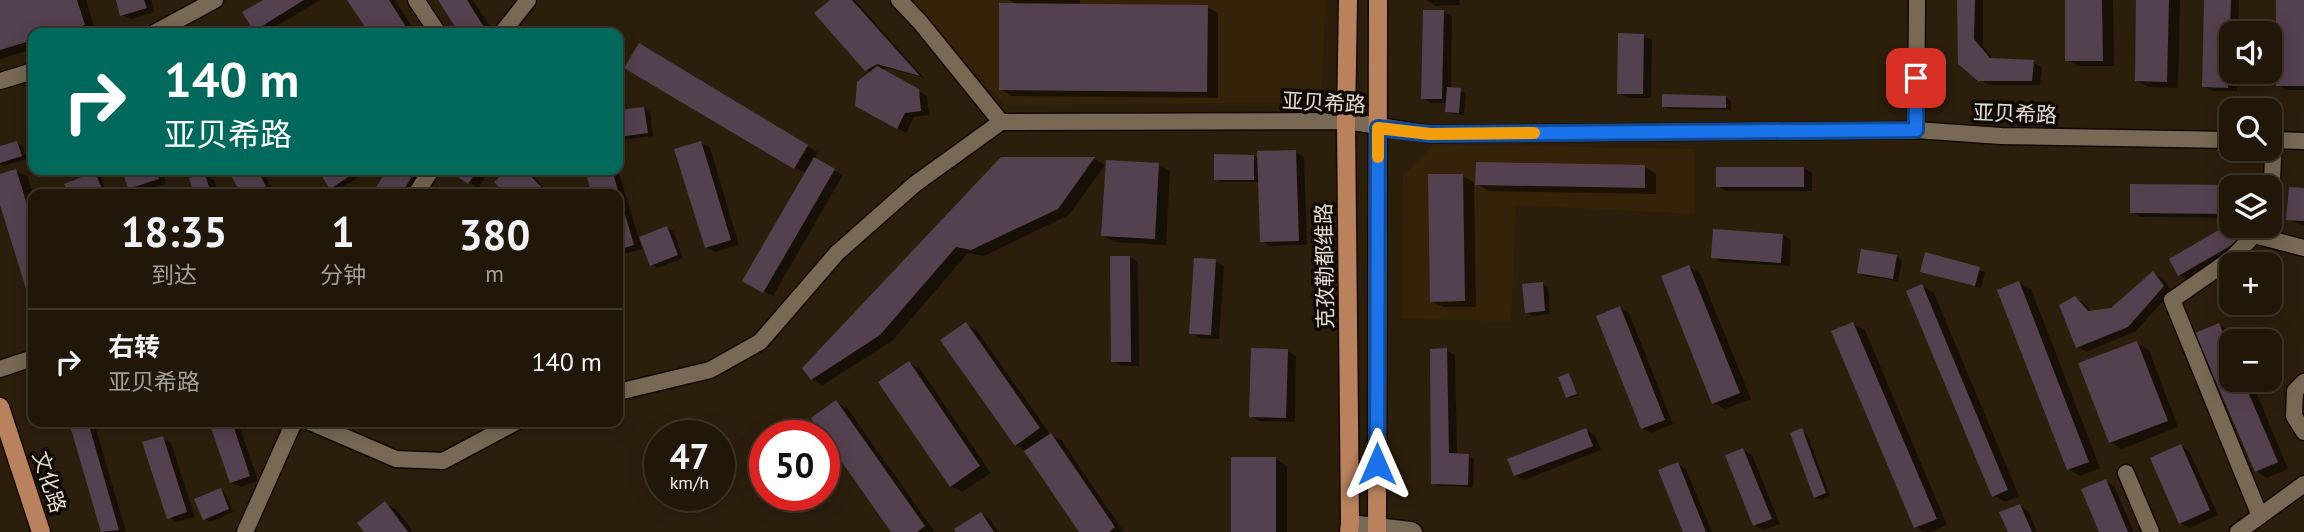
<!DOCTYPE html>
<html lang="zh">
<meta charset="utf-8">
<style>
:root{--surface:#201709;--page:#2d2417;--text:#f1f3f6;--muted:#a29f9c;--line:#3d362a}
body{margin:0;font-family:"PT Sans","Noto Sans SC",sans-serif;background:var(--page);color:var(--text);height:100vh;display:flex;flex-direction:column;font-size:26px;white-space:nowrap}
*{box-sizing:border-box;margin:0}
p{font-size:23px;color:var(--muted)}
.icon{flex:none;width:38px;height:38px;fill:none;stroke:currentColor;stroke-width:2;stroke-linecap:round;stroke-linejoin:round}
.map{position:relative;flex:1;overflow:hidden}
.side{position:absolute;left:28px;top:189px;width:595px;height:238px;display:flex;flex-direction:column;background:var(--surface);border-radius:14px;box-shadow:0 4px 18px #0003,0 0 0 2px var(--line)}
.side>*{flex:none}
.banner{position:absolute;left:28px;top:28px;width:595px;height:147px;border-radius:14px;box-shadow:0 4px 18px #0003,0 0 0 2px var(--line);background:#00695c;color:#fff;overflow:hidden}
.buttons{position:absolute;left:2219px;top:21px;display:grid;gap:14px}
.buttons a{display:grid;place-items:center;width:63px;height:63px;border-radius:14px;background:var(--surface);box-shadow:0 4px 18px #0003,0 0 0 2px var(--line);font-size:35px}
.speed{position:absolute;left:644px;top:420px;display:flex;gap:14px;font-size:35px;font-weight:700;text-align:center}
.speed>*{display:grid;place-content:center;width:91px;height:91px;border-radius:50%;background:var(--surface);box-shadow:0 4px 18px #0003,0 0 0 2px var(--line);line-height:1}
.speed small{font-size:18px;font-weight:400}
.speed .limit{border:10px solid #d22;background:#fff;color:#111}
.pin{position:absolute;display:grid;place-items:center;width:60px;height:60px;color:#fff;margin:-30px;border-radius:14px;box-shadow:0 4px 10px #0006}
.me{position:absolute;width:77px;margin:-38px;rotate:0deg;stroke-linejoin:round;filter:drop-shadow(0 0 5px #0008)}
.turn{display:flex;align-items:center;gap:24px;height:147px;padding:0 21px;font-size:32px}
.turn .icon{width:91px;height:91px;stroke-width:2.5}
.turn b{display:block;font-size:49px;line-height:60px}
.eta{display:flex;justify-content:space-evenly;align-items:center;height:119px;text-align:center}
.eta b{font-size:42px;font-weight:700;line-height:49px}
ul{padding:0;list-style:none}
li{display:flex;align-items:center;gap:21px;height:105px;padding:0 21px;border-top:2px solid var(--line)}
li div{flex:1}
li b{display:block;font-size:26px}
li em{font-style:normal}
.map>svg:first-child{display:block}
.built{fill:#332308}
.shadow{fill:#0007}
.building{fill:#544150}
.lines{fill:none;stroke-linecap:round;stroke-linejoin:round}
.minor-casing{stroke:#130900;stroke-width:19}
.major-casing{stroke:#130900;stroke-width:21}
.minor{stroke:#776953;stroke-width:16}
.major{stroke:#b9825c;stroke-width:18}
.route-casing{stroke:#114b97;stroke-width:18}
.route{stroke:#1a73e8;stroke-width:12}
.slow{stroke:#f59e0b;stroke-width:12}
.labels{text-anchor:middle;stroke-width:7;stroke-linejoin:round;paint-order:stroke}
.street-label{font-size:21px;fill:#e4dcd0;stroke:#0f0a04}
</style>
<div class="map">
<svg width="2304" height="532" viewBox="0 0 2304 532">
<rect width="100%" height="100%" fill="#2b1f0c"/>
<g class="built">
<path d="M911,0H1326L1321,102L1004,105Z"/>
<path d="M1434,144L1695,149V214L1516,205L1511,321L1402,319L1403,176Z"/>
</g>
<g class="shadow">
<path d="M0,0H86L95,31L87,33H33V49L0,59Z"/>
<path d="M118,0H151L154,12L131,19L122,14Z"/>
<path d="M266,0H320L265,33H262L255,29Z"/>
<path d="M349,0H395L416,33H371Z"/>
<path d="M440,0H473L494,33H461Z"/>
<path d="M833,0H855L924,78L887,68L882,70L927,96L929,115L914,117L906,133L857,105L871,73L866,69Z"/>
<path d="M1009,0H1080V5L1207,7L1218,13V98L1012,96L1000,89L1017,5Z"/>
<path d="M1459,0L1460,5L1435,6L1427,0Z"/>
<path d="M1959,0H1983V46L1994,60L2033,62L2042,67L2040,85H1989L1979,79Z"/>
<path d="M2067,0H2113L2114,66H2078L2067,60Z"/>
<path d="M2138,0H2180L2178,88L2148,87L2137,80Z"/>
<path d="M2206,0H2239L2238,33H2231V72H2237V91H2212L2204,86Z"/>
<path d="M2277,0H2304V90H2286L2277,85Z"/>
<path d="M1444,12L1452,17L1451,89L1466,93L1464,115L1453,114L1447,111L1448,103H1431L1422,98Z"/>
<path d="M343,27L353,33H334Z"/>
<path d="M1643,36L1652,40L1651,98H1628L1619,93Z"/>
<path d="M639,46L818,152L815,159L843,175L773,296L745,280L806,174L626,67Z"/>
<path d="M1726,97L1731,101V110L1669,109L1663,106Z"/>
<path d="M644,109L650,112L653,136L618,140V112Z"/>
<path d="M17,143L22,146L27,159L4,166L0,164V148Z"/>
<path d="M701,143L710,148L739,245L715,252L706,247Z"/>
<path d="M1295,152L1304,157L1307,245L1270,246L1262,241L1260,182H1221L1216,179L1254,156L1259,159Z"/>
<path d="M1002,158L1094,159L1105,165L1069,215L984,256L968,253L892,341L823,385L812,379Z"/>
<path d="M1159,165L1170,171L1166,245L1114,242L1103,235Z"/>
<path d="M1645,167L1656,174V194L1489,191L1477,184Z"/>
<path d="M1804,168L1812,173V191H1726L1718,186Z"/>
<path d="M124,170H162L166,184L138,192L129,187Z"/>
<path d="M230,170H262L273,191L267,194H243Z"/>
<path d="M320,170H352L357,178L337,191L331,187Z"/>
<path d="M389,170H427L413,194H374Z"/>
<path d="M451,170H490L478,188Z"/>
<path d="M510,170H528L550,194H508L497,182Z"/>
<path d="M595,170H618L642,249L618,255V194H594L587,172Z"/>
<path d="M16,171L28,177L33,196V307L0,199V176Z"/>
<path d="M95,174L101,177L107,194H70L67,185Z"/>
<path d="M205,175L214,180L218,194H195L191,179Z"/>
<path d="M1462,176L1474,182L1476,307H1443L1431,301Z"/>
<path d="M2132,185L2237,187H2231V218L2140,217L2132,212Z"/>
<path d="M2304,190V226L2288,219Z"/>
<path d="M2231,225L2243,228L2251,243L2188,280L2180,275L2171,260Z"/>
<path d="M667,228L673,231L683,258L657,268L652,264Z"/>
<path d="M1783,235L1791,240L1790,266L1721,262L1713,257Z"/>
<path d="M1926,254L1985,272L1981,288L1922,271Z"/>
<path d="M1130,257L1138,262L1139,366H1121L1113,361Z"/>
<path d="M1896,257L1902,260L1898,281L1864,276L1859,272Z"/>
<path d="M1216,261L1224,266L1219,339L1200,338L1191,333Z"/>
<path d="M1689,267L1700,273L1751,399L1725,409L1714,403Z"/>
<path d="M2153,273L2162,278L2172,291L2136,331L2086,352L2078,347L2075,298L2084,303L2092,312L2112,309Z"/>
<path d="M2019,283L2031,289L2100,468L2080,476L2068,469Z"/>
<path d="M1542,284L1548,287L1550,314L1532,316L1527,312Z"/>
<path d="M1922,286L1934,293L2019,496L2005,502L1994,495Z"/>
<path d="M1620,308L1629,313L1673,424L1651,433L1643,428Z"/>
<path d="M966,324L977,331L1050,434L1062,441L1124,532H1081L1025,450L1016,445Z"/>
<path d="M1853,324L1865,330L1947,525L1931,532H1924L1916,527Z"/>
<path d="M2219,325L2230,331L2234,341H2231V380H2251L2288,469L2267,478L2256,471L2197,334Z"/>
<path d="M618,326L623,343L618,345Z"/>
<path d="M2137,343L2149,350L2178,427L2122,449L2110,442Z"/>
<path d="M1446,350L1455,355L1457,455L1468,456L1474,459L1473,487L1438,486L1433,483Z"/>
<path d="M1288,351L1296,356L1295,422L1259,421L1251,416Z"/>
<path d="M909,363L920,369L991,473L962,492L951,486Z"/>
<path d="M1569,375L1578,395L1569,399L1567,397Z"/>
<path d="M836,402L847,408L935,532H893Z"/>
<path d="M71,422H94L126,532H102Z"/>
<path d="M159,422H185L186,423L169,429Z"/>
<path d="M211,422H238L258,481L240,487L231,482Z"/>
<path d="M267,422H291L292,424L276,429Z"/>
<path d="M1586,430L1595,435L1601,450L1524,480L1515,475Z"/>
<path d="M1802,430L1807,434L1830,496L1821,500L1815,497Z"/>
<path d="M162,438L171,443L195,517L177,522L169,517Z"/>
<path d="M2181,446L2189,451L2218,515L2189,528L2181,523Z"/>
<path d="M1743,450L1752,455L1780,524L1763,530L1755,525Z"/>
<path d="M1276,459L1287,466V532H1233Z"/>
<path d="M1678,464L1686,469L1712,532H1685Z"/>
<path d="M2105,481L2114,486L2134,532H2101Z"/>
<path d="M221,490L226,494L233,512L210,522L204,518Z"/>
<path d="M385,503L397,510L413,532H366Z"/>
<path d="M2020,506L2028,511L2037,532H2009Z"/>
<path d="M981,514L990,519L998,532H958Z"/>
</g>
<g class="building">
<path d="M0,0H77L85,25L56,33H33V40L0,50Z"/>
<path d="M116,0H144L147,8L120,16Z"/>
<path d="M263,0H304L254,31L242,12Z"/>
<path d="M347,0H389L410,33H369Z"/>
<path d="M438,0H467L487,32L459,33Z"/>
<path d="M830,0H852L920,76L877,64L865,71L814,13Z"/>
<path d="M1957,0H1975L1974,39L1990,58L2034,60L2032,81H1978L1958,64Z"/>
<path d="M2065,0H2102L2103,61H2065Z"/>
<path d="M2136,0H2169L2167,82L2135,81Z"/>
<path d="M2204,0H2231L2228,88L2202,87Z"/>
<rect x="2276" y="0" width="28" height="86"/>
<path d="M999,3L1208,5L1207,92L999,90Z"/>
<path d="M1423,10H1444L1442,99H1421Z"/>
<path d="M1618,33L1644,34L1643,94H1617Z"/>
<path d="M639,43L808,145L794,169L624,68Z"/>
<path d="M877,66L919,89L921,111L905,113L897,129L855,106L857,82Z"/>
<path d="M1447,87L1461,88L1459,113L1445,112Z"/>
<path d="M1662,94L1726,96V108L1662,107Z"/>
<path d="M644,107L648,133L618,137V110Z"/>
<path d="M17,141L22,156L0,163V146Z"/>
<path d="M701,141L731,240L705,248L674,149Z"/>
<path d="M1296,150L1299,241L1260,242L1257,151Z"/>
<path d="M1214,154L1254,155V180H1214Z"/>
<path d="M814,157L835,169L763,293L742,281Z"/>
<path d="M1001,157H1095L1058,209L971,250L956,247L880,335L811,380L802,368Z"/>
<path d="M1106,160L1159,163L1155,239L1101,236Z"/>
<path d="M1476,162L1645,165V188L1475,185Z"/>
<rect x="1716" y="167" width="88" height="20"/>
<path d="M16,169L33,224V311L0,205V174Z"/>
<path d="M122,170H156L159,179L128,189Z"/>
<path d="M228,170H257L266,186L250,194H241Z"/>
<path d="M318,170H350L353,174L330,189Z"/>
<path d="M387,170H416L401,194H372Z"/>
<path d="M448,170H478L468,184Z"/>
<path d="M507,170H525L548,194H506L494,182Z"/>
<path d="M589,170H612L634,245L618,250V194H592L585,171Z"/>
<path d="M95,172L104,194H68L64,184Z"/>
<path d="M205,174L211,194H194L189,178Z"/>
<path d="M1428,174H1463L1465,301L1430,302Z"/>
<path d="M2130,184L2231,185V214L2130,213Z"/>
<path d="M2289,187L2304,188V221L2286,220Z"/>
<path d="M2231,223V226H2237L2244,238L2178,276L2169,259Z"/>
<path d="M667,226L678,255L650,266L639,237Z"/>
<path d="M1713,229L1783,234L1781,263L1711,258Z"/>
<path d="M1861,249L1897,255L1893,279L1857,273Z"/>
<path d="M1925,252L1980,267L1975,286L1920,272Z"/>
<path d="M1110,256H1130L1131,362H1111Z"/>
<path d="M1194,258L1216,259L1211,335L1189,334Z"/>
<path d="M1689,265L1740,393L1712,404L1661,276Z"/>
<path d="M2153,271L2164,286L2128,327L2076,348L2059,305L2075,296L2088,311L2111,308Z"/>
<path d="M2019,281L2089,462L2067,470L1997,290Z"/>
<path d="M1543,282L1545,311L1525,313L1522,284Z"/>
<path d="M1922,284L2008,490L1992,497L1906,291Z"/>
<path d="M1620,306L1665,420L1641,429L1596,316Z"/>
<path d="M966,322L1040,428L1015,446L940,340Z"/>
<path d="M1853,322L1937,519L1914,528L1831,331Z"/>
<path d="M2219,323L2231,352V380H2243L2278,462L2255,472L2195,333Z"/>
<path d="M2137,341L2168,421L2109,443L2078,363Z"/>
<path d="M1251,348L1288,349L1286,418L1249,417Z"/>
<path d="M1447,348L1449,453L1469,454L1468,485L1431,484L1430,349Z"/>
<path d="M909,361L980,466L950,487L878,382Z"/>
<path d="M1569,373L1577,394L1566,398L1558,377Z"/>
<path d="M836,400L925,526L917,532H891L811,418Z"/>
<path d="M69,422H88L119,530L101,532Z"/>
<path d="M209,422H232L250,476L230,483Z"/>
<path d="M1586,428L1593,446L1514,476L1507,459Z"/>
<path d="M1802,428L1826,493L1814,498L1790,433Z"/>
<path d="M1051,433L1115,527L1109,532H1079L1024,451Z"/>
<path d="M163,436L187,512L167,519L142,442Z"/>
<path d="M2181,444L2210,510L2179,524L2150,458Z"/>
<path d="M1743,448L1772,519L1753,526L1725,455Z"/>
<rect x="1231" y="457" width="45" height="75"/>
<path d="M1678,462L1706,532H1683L1658,470Z"/>
<path d="M2106,479L2128,532H2099L2081,489Z"/>
<path d="M221,488L229,509L203,520L194,499Z"/>
<path d="M385,501L408,532H364L357,523Z"/>
<path d="M2020,504L2032,532H2008L1999,512Z"/>
<path d="M981,512L994,532H956L954,529Z"/>
</g>
<g class="lines">
<defs>
<g id="minor">
<path d="M416,0L438,33"/>
<path d="M899,0L920,22L1001,122"/>
<path d="M154,33L215,0"/>
<path d="M502,33L528,0"/>
<path d="M0,81L33,71"/>
<path d="M1001,122L1346,121L1430,134L1916,130L2001,136L2231,140"/>
<path d="M1916,130L1917,0"/>
<path d="M2270,140L2304,141"/>
<path d="M416,194L431,170"/>
<path d="M2270,218L2274,140"/>
<path d="M2254,235L2304,248"/>
<path d="M0,369L33,358"/>
<path d="M2304,382L2295,391L2294,416L2304,432"/>
<path d="M618,392L710,370L760,342L837,253L915,184L1001,122"/>
<path d="M310,422L396,459L443,461L516,422"/>
<path d="M2126,473L2151,532"/>
<path d="M2260,516L2172,300L2231,259L2263,226"/>
<path d="M1350,523L1411,530L1414,532"/>
<path d="M245,532L294,422"/>
<path d="M2238,532L2304,484"/>
</g>
<g id="major">
<path d="M1348,0L1346,121L1350,523L1349,532"/>
<path d="M0,407L41,532"/>
<path d="M1377,532L1378,0"/>
</g>
</defs>
<use href="#minor" class="minor-casing"/>
<use href="#major" class="major-casing"/>
<use href="#minor" class="minor"/>
<use href="#major" class="major"/>
</g>
<g class="lines">
<defs>
<path id="route" d="M1377,464L1378,128L1430,134L1916,130V78"/>
</defs>
<use href="#route" class="route-casing"/>
<use href="#route" class="route"/>
<path class="slow" d="M1378,157V128L1430,134L1534,133"/>
</g>
<g class="labels">
<g class="street-label">
<text transform="translate(1324 103) rotate(3)" y="7">亚贝希路</text>
<text transform="translate(2015 114) rotate(2)" y="7">亚贝希路</text>
<text transform="translate(1325 266) rotate(-91)" y="7">克孜勒都维路</text>
<text transform="translate(49 482) rotate(72)" y="7">文化路</text>
</g>
</g>
</svg>
<div class="buttons">
<a><svg class="icon" aria-label="sound" viewBox="0 0 24 24"><path d="M4 9h4l5-4v14l-5-4H4zM17 9q2 3 0 6"/></svg></a>
<a><svg class="icon" aria-label="search" viewBox="0 0 24 24"><circle cx="10" cy="10" r="6"/><path d="M15 15l6 6"/></svg></a>
<a><svg class="icon" aria-label="layers" viewBox="0 0 24 24"><path d="M12 4l9 5-9 5-9-5zM3 14l9 5 9-5"/></svg></a>
<a>+</a>
<a>−</a>
</div>
<div class="speed"><div>47<small>km/h</small></div><div class="limit">50</div></div>
<div class="pin" style="left:1916px;top:78px;background:#d93025"><svg class="icon" aria-label="arrive" viewBox="0 0 24 24"><path d="M6 21V4h12l-3 4 3 4H6"/></svg></div>
<svg class="me" style="left:1377px;top:464px" viewBox="-20 -20 40 40"><path d="M0-17L14 15 0 8-14 15z" fill="#1a73e8" stroke="#fff" stroke-width="4"/></svg>
<div class="banner">
<div class="turn"><svg class="icon" aria-label="right" viewBox="0 0 24 24"><path d="M7 20v-9h11M14 6l5 5-5 5"/></svg><div><b>140 m</b>亚贝希路</div></div>
</div>
<section class="side">
<div class="eta">
<div><b>18:35</b><p>到达</p></div>
<div><b>1</b><p>分钟</p></div>
<div><b>380</b><p>m</p></div>
</div>
<ul>
<li><svg class="icon" aria-label="right" viewBox="0 0 24 24"><path d="M7 20v-9h11M14 6l5 5-5 5"/></svg><div><b>右转</b><p>亚贝希路</p></div><em>140 m</em></li>
</ul>
</section>
</div>
